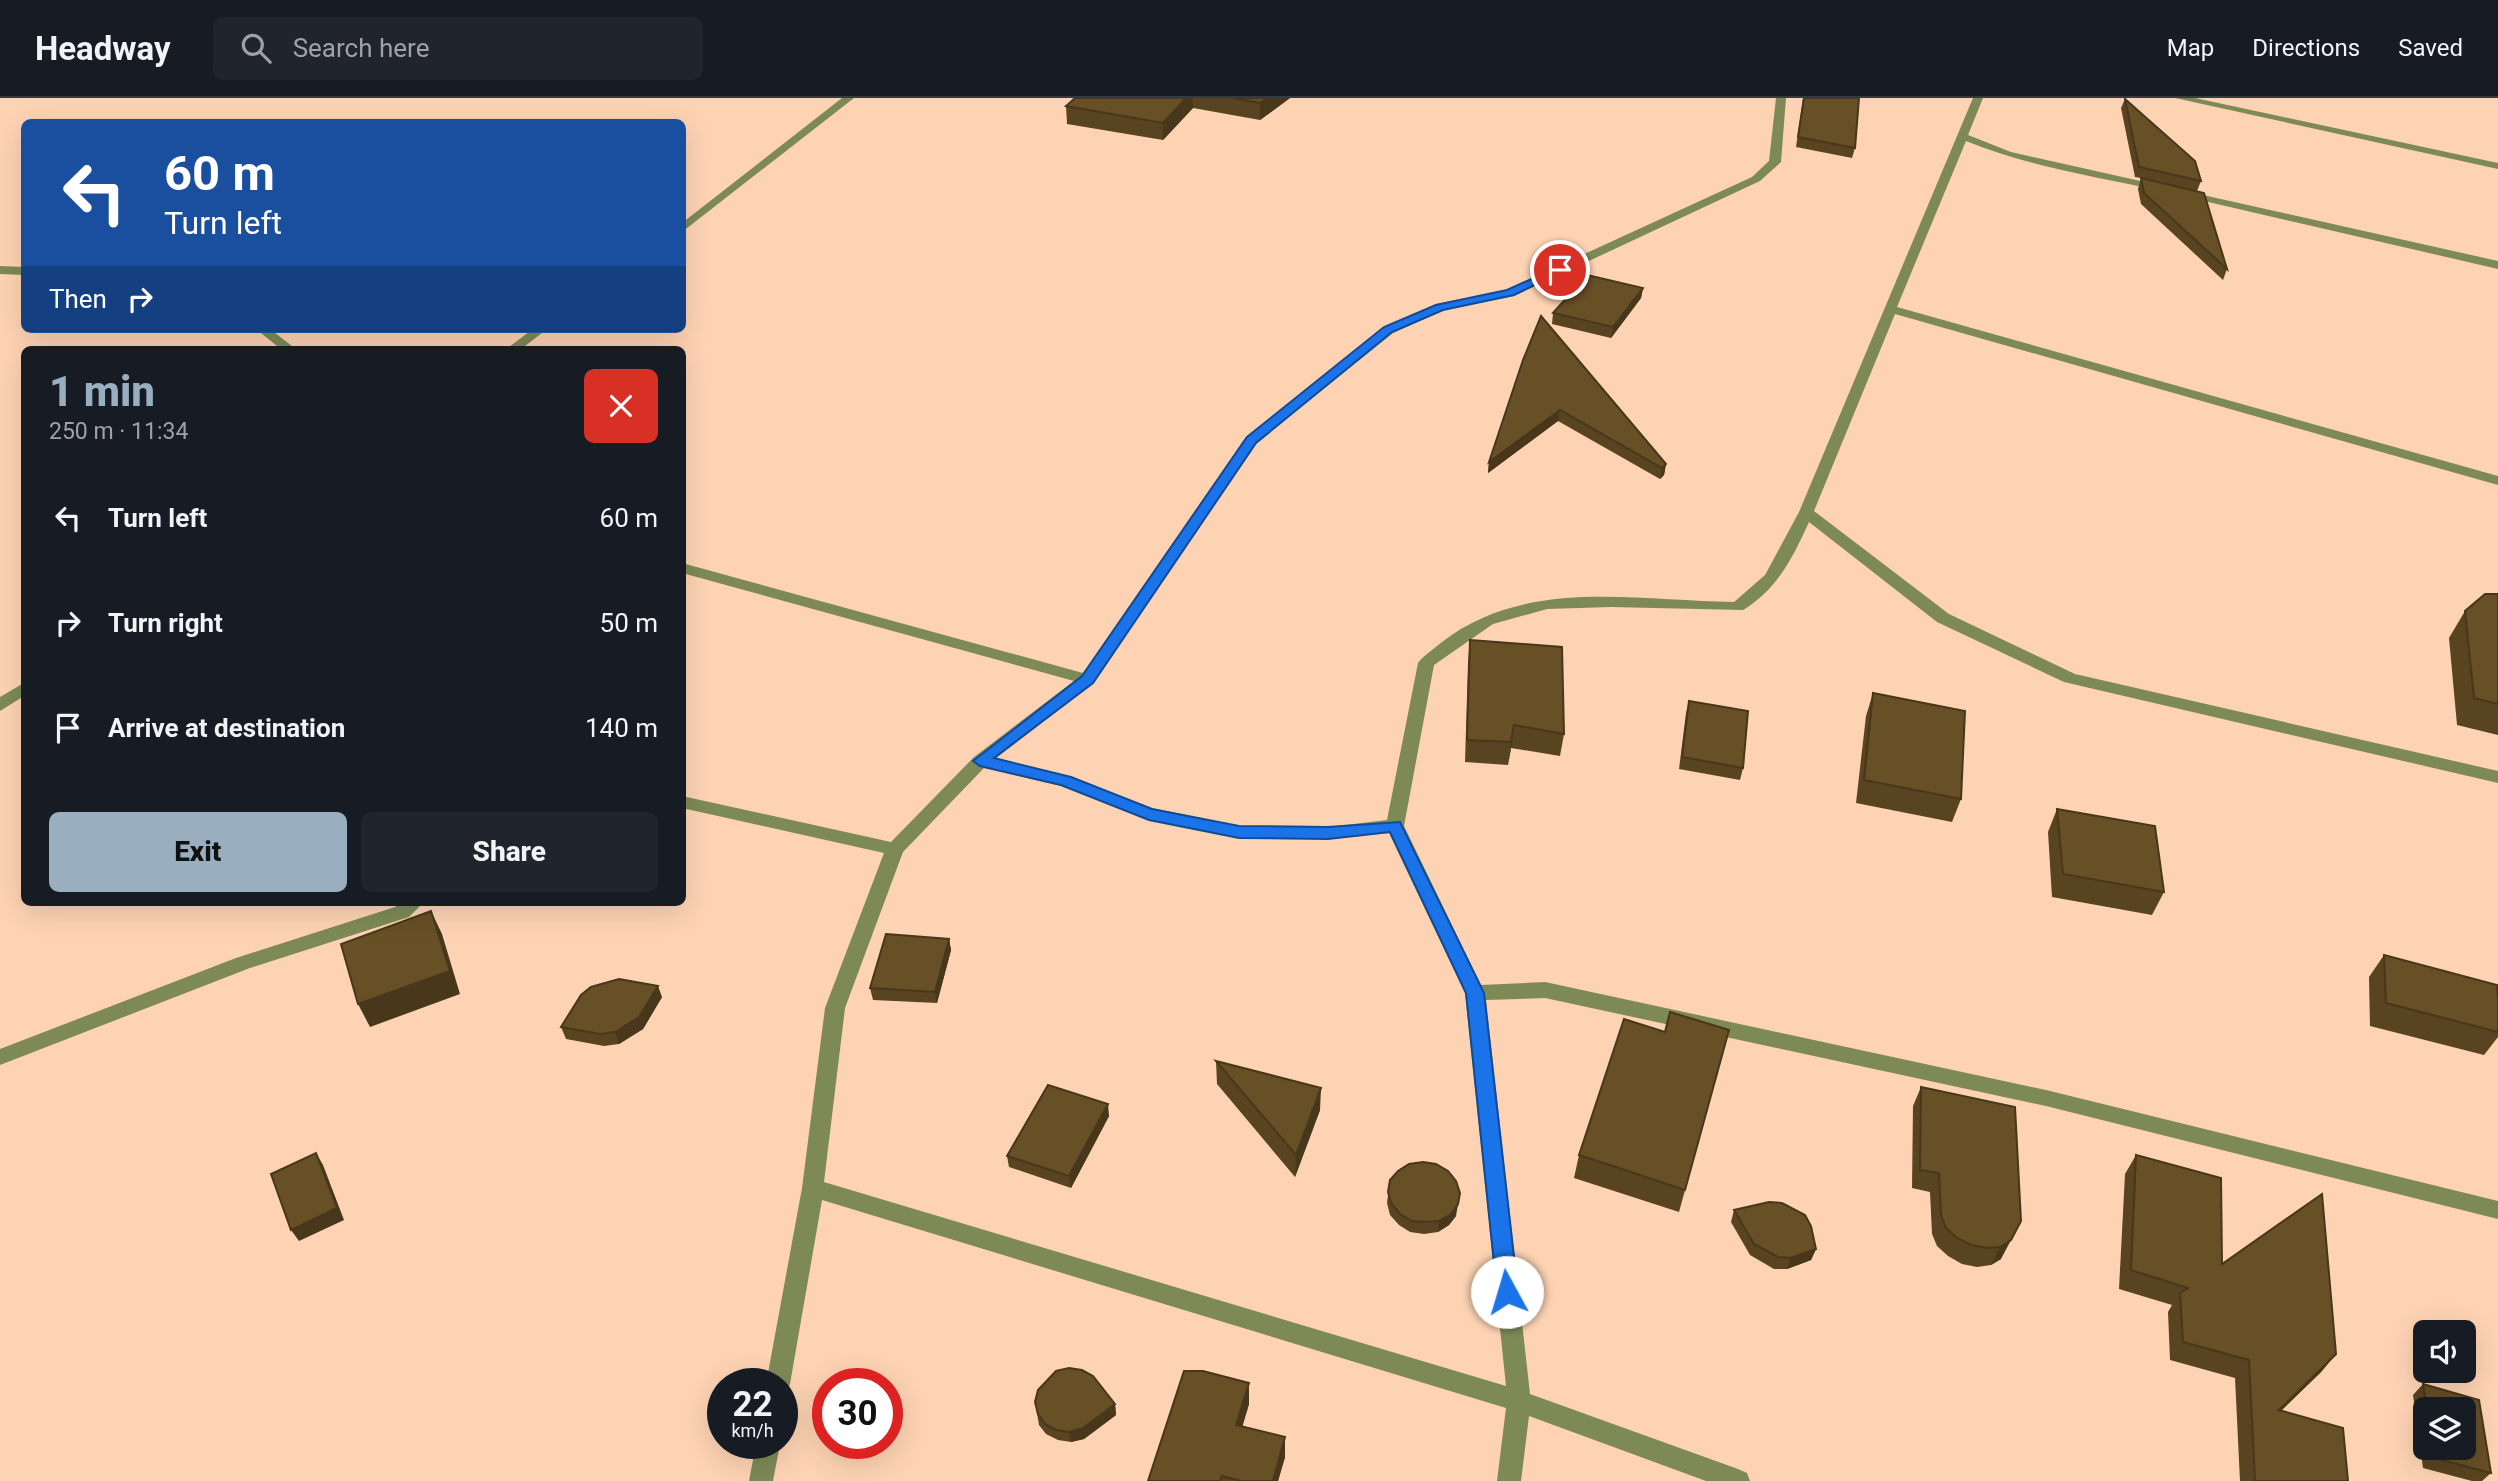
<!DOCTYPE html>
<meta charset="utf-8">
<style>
:root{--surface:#171b24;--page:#20242c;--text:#f1f3f6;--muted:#9ea1a6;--line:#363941;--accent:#99afbf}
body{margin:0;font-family:Roboto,sans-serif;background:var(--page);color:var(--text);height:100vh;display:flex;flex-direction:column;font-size:26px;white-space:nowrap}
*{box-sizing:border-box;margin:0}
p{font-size:23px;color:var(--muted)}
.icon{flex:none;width:38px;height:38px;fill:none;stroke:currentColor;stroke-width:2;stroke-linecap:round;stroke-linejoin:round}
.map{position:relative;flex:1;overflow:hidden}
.details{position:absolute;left:21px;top:248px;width:665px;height:560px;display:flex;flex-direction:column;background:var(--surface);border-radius:10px;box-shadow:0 7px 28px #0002}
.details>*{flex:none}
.guide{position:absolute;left:21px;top:21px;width:665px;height:214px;border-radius:10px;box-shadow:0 7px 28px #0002;background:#1a4fa0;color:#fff;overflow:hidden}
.tools{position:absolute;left:2413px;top:1222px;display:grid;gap:14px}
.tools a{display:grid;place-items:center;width:63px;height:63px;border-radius:10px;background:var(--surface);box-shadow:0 7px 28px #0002;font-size:35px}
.speed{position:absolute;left:707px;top:1270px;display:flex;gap:14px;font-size:35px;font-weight:700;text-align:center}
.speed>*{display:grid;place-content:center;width:91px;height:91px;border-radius:50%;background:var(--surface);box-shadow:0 7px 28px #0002;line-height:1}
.speed small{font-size:18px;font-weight:400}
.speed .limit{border:10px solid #d22;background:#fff;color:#111}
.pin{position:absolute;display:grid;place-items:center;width:60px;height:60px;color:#fff;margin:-30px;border:4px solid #fff;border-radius:50%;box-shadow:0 2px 7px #0007}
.me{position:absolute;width:77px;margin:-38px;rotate:354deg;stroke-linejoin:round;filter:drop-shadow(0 0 5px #0008)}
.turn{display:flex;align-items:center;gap:24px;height:147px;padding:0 28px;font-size:32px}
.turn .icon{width:91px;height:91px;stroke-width:2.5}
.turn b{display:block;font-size:49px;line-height:60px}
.then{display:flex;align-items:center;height:66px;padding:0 28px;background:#0003;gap:14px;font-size:26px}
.round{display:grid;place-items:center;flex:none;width:74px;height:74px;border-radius:10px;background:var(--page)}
.head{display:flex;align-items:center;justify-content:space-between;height:119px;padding:0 28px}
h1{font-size:42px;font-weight:800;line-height:52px;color:var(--accent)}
.primary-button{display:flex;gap:14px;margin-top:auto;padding:14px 28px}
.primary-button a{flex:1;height:80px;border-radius:10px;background:var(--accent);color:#111;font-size:28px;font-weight:800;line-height:80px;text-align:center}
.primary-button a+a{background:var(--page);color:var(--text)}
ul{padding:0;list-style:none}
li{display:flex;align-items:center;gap:21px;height:105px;padding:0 28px}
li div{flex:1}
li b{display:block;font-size:26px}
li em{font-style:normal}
header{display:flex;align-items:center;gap:42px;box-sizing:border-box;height:98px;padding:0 35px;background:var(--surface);border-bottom:2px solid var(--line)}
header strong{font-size:33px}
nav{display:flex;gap:38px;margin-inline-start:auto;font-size:24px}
.search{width:490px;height:63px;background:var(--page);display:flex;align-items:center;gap:18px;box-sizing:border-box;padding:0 24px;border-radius:10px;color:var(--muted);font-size:26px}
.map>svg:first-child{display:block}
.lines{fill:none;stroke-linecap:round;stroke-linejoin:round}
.service{fill:#7d8a56;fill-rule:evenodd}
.minor{fill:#7d8a56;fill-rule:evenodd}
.wall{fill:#594421;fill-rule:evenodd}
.shaded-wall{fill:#48371b}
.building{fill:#674f26;stroke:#48371b;stroke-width:2}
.route{fill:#1a73e8;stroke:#114b97;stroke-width:2}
</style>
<header>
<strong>Headway</strong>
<div class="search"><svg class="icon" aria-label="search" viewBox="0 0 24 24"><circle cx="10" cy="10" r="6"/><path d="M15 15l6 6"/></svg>Search here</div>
<nav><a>Map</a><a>Directions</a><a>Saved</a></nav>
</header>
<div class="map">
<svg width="2498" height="1383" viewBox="0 0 2498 1383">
<rect width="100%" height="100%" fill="#fdd3b3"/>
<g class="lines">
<path class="service" d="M1776,0H1786L1781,64L1760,83L1514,198L1444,212L1393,235L1256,345H1246L1244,342L1383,229L1436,206L1506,192L1752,79L1769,63Z"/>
<g class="minor">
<path d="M842,0H854L682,134V125Z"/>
<path d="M1973,0H1983L1968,37L2011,54L2498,163V171C2386,145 2273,119 2161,93C2095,78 2029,69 1966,43L1897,209L2498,378V387L1895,216L1814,413L1949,516L2075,576L2498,673V685L2064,584L1937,524L1809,424C1793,459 1777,492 1743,512L1611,509L1547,511L1493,526L1434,567L1404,728L1481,887L1545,884L2046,992L2498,1103V1121L2046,1008L1545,900L1486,902L1530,1296L1738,1371L1747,1375L1750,1383H1706L1529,1318L1521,1383H1497L1506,1310L822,1102L790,1286L786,1294L782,1295V1286H766L802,1090L825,910L884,755L682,710V698L891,744L974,659L1074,583L682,475V465L1083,575L1246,339H1256L1258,342L1093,585L995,661L1071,679L1152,710L1239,728L1328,729L1387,722L1418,565C1424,557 1434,551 1442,544C1525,479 1636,503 1734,504L1765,477L1799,414ZM984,670L1061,688L1149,722L1239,740L1328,741L1389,735L1465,895L1506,1288L824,1084L845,910L903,754Z"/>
<path d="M2175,0H2195L2498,65V71Z"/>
<path d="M0,168L24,169V177L0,176Z"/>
<path d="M256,231H270L297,252H282Z"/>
<path d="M533,231H547L520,252H505Z"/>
<path d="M24,585V598L0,613V599Z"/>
<path d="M401,805H423L409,819L250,870L0,967V951L236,860L395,809Z"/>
<path d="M756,1346H780L773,1383H749Z"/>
</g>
</g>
<g class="wall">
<path d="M1075,0H1290L1260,22L1193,10L1163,42L1067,26L1066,8Z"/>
<path d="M1803,0H1859L1855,50L1852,60L1796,49Z"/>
<path d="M2125,1L2201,83L2197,93L2227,171L2223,182L2141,106L2138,91L2141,80L2135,79L2121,10Z"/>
<path d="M1643,190L1641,200L1611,240L1552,226L1553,215Z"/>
<path d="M1523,262L1666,366L1664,377L1660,381L1558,323L1488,375L1489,364Z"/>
<path d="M2498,496V637L2457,627L2449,540L2465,513Z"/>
<path d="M1470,542L1564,636L1560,658L1511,650L1508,667L1465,664L1468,565Z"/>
<path d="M1873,595L1961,701L1952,724L1856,705L1866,618Z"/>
<path d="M1689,603L1743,670L1740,682L1679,671L1686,615Z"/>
<path d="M2057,711L2164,794L2152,817L2052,799L2048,734Z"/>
<path d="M949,841L951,852L937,905L873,902L870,890Z"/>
<path d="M2384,857L2498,902V939L2484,957L2370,928L2369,879Z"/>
<path d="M662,899L643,931L619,946L604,948L566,941L561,929Z"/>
<path d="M1729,932L1679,1114L1574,1080L1579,1057L1665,934Z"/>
<path d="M1216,963L1320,1012L1295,1079L1217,986Z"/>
<path d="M1921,989L2015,1009L2001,1161L1991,1167L1977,1169L1962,1166L1948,1158L1937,1148L1932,1136L1930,1094L1912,1090L1913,1008Z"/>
<path d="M1109,1018L1071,1090L1009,1069L1007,1058Z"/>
<path d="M2136,1057L2222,1166L2336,1256L2321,1274L2282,1312L2348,1383H2240L2235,1280L2170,1262L2168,1214L2172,1207L2119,1191L2125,1076Z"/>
<path d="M1390,1082L1456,1118L1449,1127L1438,1134L1424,1136L1410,1134L1399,1127L1390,1117L1387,1105Z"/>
<path d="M1734,1112L1816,1151L1811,1162L1787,1171H1774L1750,1157L1731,1124Z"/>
<path d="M2423,1286L2479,1302L2491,1375L2482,1383H2472L2423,1370L2413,1297ZM2426,1311H2464V1349H2426Z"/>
<path d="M1035,1304L1115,1306L1116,1317L1084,1341L1071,1344L1058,1342L1046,1336L1039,1327Z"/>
<path d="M1249,1306L1242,1328L1285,1339V1359L1278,1383H1148Z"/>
</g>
<g class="shaded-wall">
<path d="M1186,0H1193V10L1163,42V25Z"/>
<path d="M1267,0H1290L1260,22V5Z"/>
<path d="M1643,190L1641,200L1611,240L1613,229Z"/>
<path d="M1560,312L1558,323L1488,375L1489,364Z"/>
<path d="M1666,366L1664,377L1660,381L1662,370Z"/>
<path d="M1514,627L1511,650L1508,667L1511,644Z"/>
<path d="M431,813L442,836L460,896L370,929L358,906Z"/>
<path d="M949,841L951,852L937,905L935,894Z"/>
<path d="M658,888L662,899L643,931L619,946L615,934Z"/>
<path d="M1321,990L1320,1012L1295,1079L1296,1057Z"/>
<path d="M1108,1006L1109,1018L1071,1090L1069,1078Z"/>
<path d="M316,1055L323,1067L344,1122L299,1143L291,1132Z"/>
<path d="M1460,1095L1456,1118L1449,1127L1438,1134L1439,1123Z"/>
<path d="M2011,1142L2001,1161L1991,1167L2000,1149Z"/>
<path d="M1816,1151L1811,1162L1787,1171L1791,1160Z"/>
<path d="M2336,1256L2321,1274L2264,1329L2279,1312Z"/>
<path d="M1249,1285V1306L1237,1347L1236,1327Z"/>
<path d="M1115,1306L1116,1317L1084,1341L1071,1344L1069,1334Z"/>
<path d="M1285,1339V1359L1278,1383H1273Z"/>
</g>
<g class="building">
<path d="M1075,0H1186L1163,25L1066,8Z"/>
<path d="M1233,0H1267L1260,5Z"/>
<path d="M1804,0H1859L1855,50L1798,39Z"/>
<path d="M2125,1L2195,63L2201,83L2139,69Z"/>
<path d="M2141,80L2204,95L2227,171L2144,95Z"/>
<path d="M1587,177L1643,190L1613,229L1553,215Z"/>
<path d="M1541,218L1666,366L1662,370L1560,312L1489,364L1523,262Z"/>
<path d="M2485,496H2498V606L2474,600L2465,513Z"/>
<path d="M1470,542L1562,549L1564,636L1514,627L1511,644L1467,642Z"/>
<path d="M1873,595L1965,613L1961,701L1864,682Z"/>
<path d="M1689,603L1748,613L1743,670L1682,659Z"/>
<path d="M2057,711L2155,728L2164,794L2063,776Z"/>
<path d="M431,813L450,873L358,906L341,846Z"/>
<path d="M886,836L949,841L935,894L870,890Z"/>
<path d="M2384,857L2497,887L2498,902V934L2386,905Z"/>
<path d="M619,881L658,888L639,919L615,934L600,936L561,929L581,897L591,889Z"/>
<path d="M1670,914L1729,932L1685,1092L1579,1057L1624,921L1665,934Z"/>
<path d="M1216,963L1321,990L1296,1057Z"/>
<path d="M1048,987L1108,1006L1069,1078L1007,1058Z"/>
<path d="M1921,989L2015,1009L2021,1123L2011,1142L2000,1149L1987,1150L1971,1147L1957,1140L1946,1130L1941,1117L1939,1075L1920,1072Z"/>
<path d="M316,1055L337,1110L291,1132L271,1076Z"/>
<path d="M2136,1057L2221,1080L2222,1166L2322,1096L2336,1256L2279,1312L2343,1330L2348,1383H2255L2249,1262L2183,1244L2180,1195L2188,1190L2131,1172Z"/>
<path d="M1423,1064L1436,1066L1448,1073L1456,1083L1460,1095L1458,1106L1451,1116L1439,1123L1426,1124L1412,1123L1400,1116L1391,1105L1388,1094L1390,1082L1398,1073L1409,1066Z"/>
<path d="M1769,1104L1782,1105L1805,1117L1811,1128L1816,1151L1791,1160L1778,1159L1754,1146L1734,1112Z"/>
<path d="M1069,1270L1082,1272L1093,1278L1115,1306L1083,1330L1069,1334L1056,1332L1045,1326L1038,1316L1035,1304L1038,1292L1056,1273Z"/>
<path d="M1184,1273H1203L1249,1285L1236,1327L1285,1339L1273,1383H1241L1222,1378L1220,1383H1148Z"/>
<path d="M2423,1286L2479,1302L2491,1375L2434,1360L2432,1349H2464V1311H2427Z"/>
</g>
<path class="route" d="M1556,170L1565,172L1514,197L1443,212L1392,234L1256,345L1093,585L994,660L1071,679L1152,711L1239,728L1328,729L1400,724L1484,895L1518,1194L1515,1200L1507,1203L1500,1200L1497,1194L1466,895L1390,734L1328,741L1239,740L1149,722L1061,687L980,668L973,663L1082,578L1247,339L1384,229L1436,207L1507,192Z"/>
</svg>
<div class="tools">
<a><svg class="icon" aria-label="sound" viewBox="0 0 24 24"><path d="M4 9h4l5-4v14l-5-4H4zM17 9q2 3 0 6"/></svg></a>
<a><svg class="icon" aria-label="layers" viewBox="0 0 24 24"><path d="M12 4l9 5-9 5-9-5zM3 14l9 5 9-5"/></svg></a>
</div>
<div class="speed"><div>22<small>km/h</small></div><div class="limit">30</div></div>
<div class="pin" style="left:1560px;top:172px;background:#d93025"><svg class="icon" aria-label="arrive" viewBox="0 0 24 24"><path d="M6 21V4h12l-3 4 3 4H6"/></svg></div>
<svg class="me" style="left:1507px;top:1194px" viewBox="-20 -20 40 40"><circle r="19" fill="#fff"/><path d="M0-13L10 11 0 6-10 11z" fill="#1a73e8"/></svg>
<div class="guide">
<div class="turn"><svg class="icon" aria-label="left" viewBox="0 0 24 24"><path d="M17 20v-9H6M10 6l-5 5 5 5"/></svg><div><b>60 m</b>Turn left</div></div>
<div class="then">Then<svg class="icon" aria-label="right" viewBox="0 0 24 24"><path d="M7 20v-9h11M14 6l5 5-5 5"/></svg></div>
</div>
<section class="details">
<div class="head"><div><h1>1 min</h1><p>250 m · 11:34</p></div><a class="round" style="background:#d93025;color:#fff"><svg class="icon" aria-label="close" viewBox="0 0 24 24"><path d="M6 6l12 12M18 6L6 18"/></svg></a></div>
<ul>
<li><svg class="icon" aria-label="left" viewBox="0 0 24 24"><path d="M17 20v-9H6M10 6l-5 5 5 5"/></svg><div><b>Turn left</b></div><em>60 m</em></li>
<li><svg class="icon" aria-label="right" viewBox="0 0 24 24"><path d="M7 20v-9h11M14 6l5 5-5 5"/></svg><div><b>Turn right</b></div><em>50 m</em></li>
<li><svg class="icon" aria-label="arrive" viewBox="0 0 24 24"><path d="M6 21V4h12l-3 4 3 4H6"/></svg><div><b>Arrive at destination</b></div><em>140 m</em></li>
</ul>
<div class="primary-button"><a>Exit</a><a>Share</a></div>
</section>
</div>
